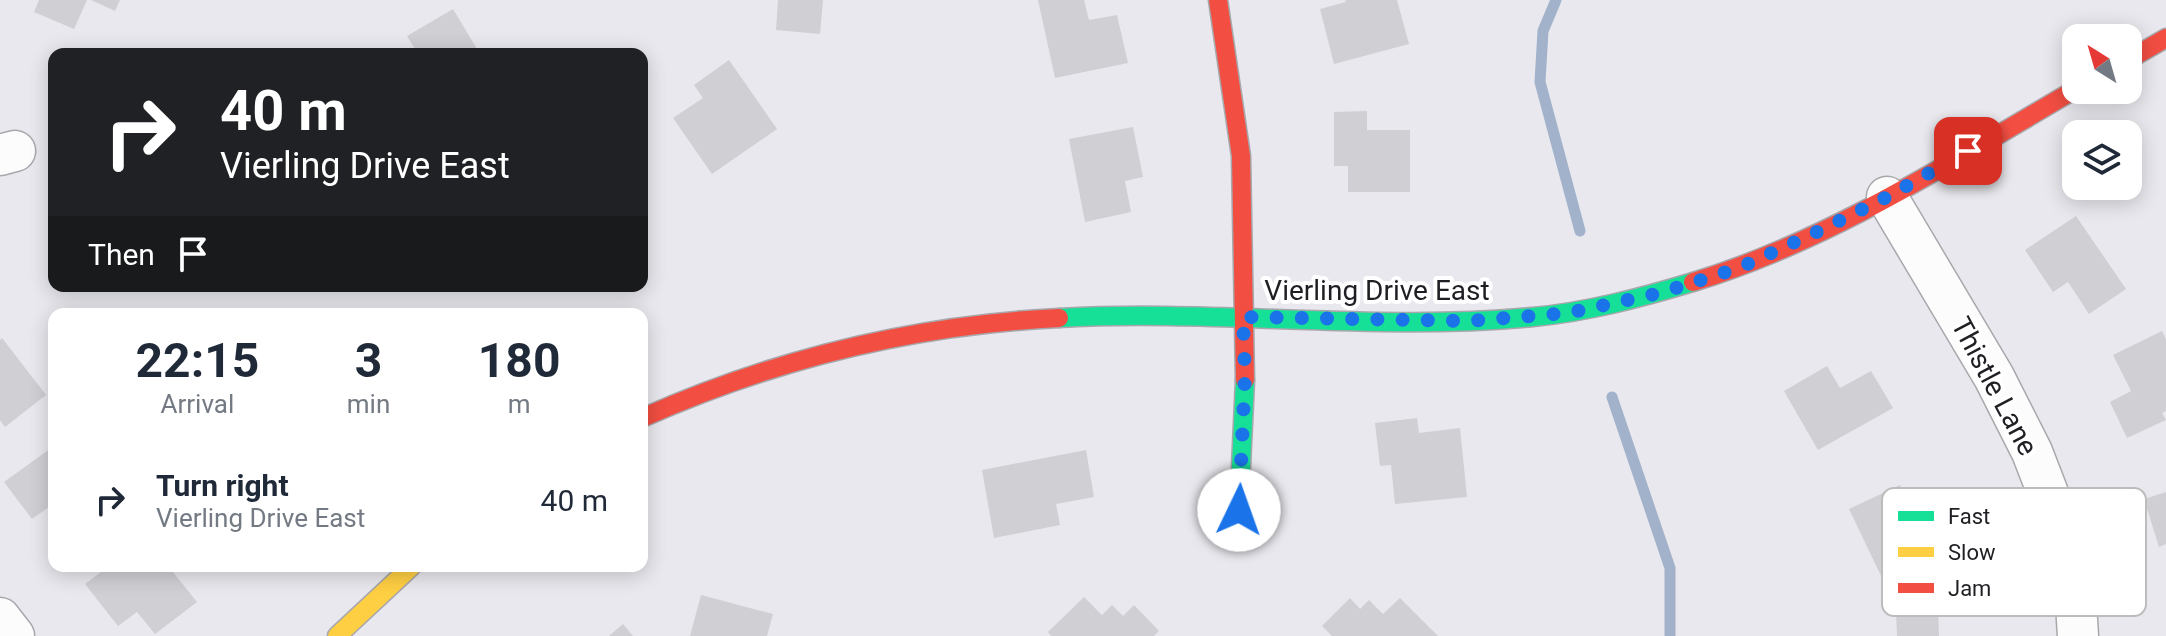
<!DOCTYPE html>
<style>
:root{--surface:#fff;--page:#f2f2f3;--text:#1f2937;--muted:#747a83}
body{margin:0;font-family:Roboto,sans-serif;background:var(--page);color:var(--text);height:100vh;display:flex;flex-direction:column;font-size:30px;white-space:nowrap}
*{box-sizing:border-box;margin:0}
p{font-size:26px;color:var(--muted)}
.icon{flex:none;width:44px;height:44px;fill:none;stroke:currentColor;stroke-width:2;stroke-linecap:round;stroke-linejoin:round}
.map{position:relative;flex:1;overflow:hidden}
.panel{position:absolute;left:48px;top:308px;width:600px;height:264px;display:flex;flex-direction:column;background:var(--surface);border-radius:16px;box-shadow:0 4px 20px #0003}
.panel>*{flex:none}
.guide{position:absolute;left:48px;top:48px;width:600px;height:244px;border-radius:16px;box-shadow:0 4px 20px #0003;background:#202124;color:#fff;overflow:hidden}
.needle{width:52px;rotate:323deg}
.controls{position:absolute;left:2062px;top:24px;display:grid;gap:16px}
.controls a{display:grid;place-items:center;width:80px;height:80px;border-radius:16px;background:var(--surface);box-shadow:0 4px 20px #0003;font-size:40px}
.pin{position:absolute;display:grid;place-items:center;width:68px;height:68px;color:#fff;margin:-34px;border-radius:16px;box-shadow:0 4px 12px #0006}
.me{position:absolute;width:88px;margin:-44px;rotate:3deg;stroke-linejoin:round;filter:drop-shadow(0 0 6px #0008)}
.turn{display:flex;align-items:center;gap:28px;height:168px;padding:0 40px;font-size:36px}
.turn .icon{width:104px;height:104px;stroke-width:2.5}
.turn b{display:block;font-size:56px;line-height:68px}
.then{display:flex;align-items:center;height:76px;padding:0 40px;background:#0003;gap:16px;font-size:30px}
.eta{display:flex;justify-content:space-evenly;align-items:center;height:136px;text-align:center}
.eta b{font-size:48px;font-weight:700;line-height:56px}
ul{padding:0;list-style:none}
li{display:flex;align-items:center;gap:24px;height:112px;padding:0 40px}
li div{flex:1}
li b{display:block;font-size:30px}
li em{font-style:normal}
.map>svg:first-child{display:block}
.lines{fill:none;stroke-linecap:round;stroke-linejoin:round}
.stream{stroke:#a1b2ca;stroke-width:11}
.building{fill:#d0cfd3}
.street-casing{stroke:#a8a8ac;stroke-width:43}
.fast-casing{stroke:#a8a8ac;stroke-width:21}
.slow-casing{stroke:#a8a8ac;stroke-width:21}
.jam-casing{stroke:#a8a8ac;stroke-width:21}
.street{stroke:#fcfcfc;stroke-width:40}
.fast{stroke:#16e098;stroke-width:18}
.slow{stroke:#ffcf43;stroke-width:18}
.jam{stroke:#f24e42;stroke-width:18}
.route{stroke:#1a73e8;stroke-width:14;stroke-dasharray:0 25.2}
.labels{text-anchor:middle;stroke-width:8;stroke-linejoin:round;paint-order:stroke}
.street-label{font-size:28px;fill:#1f1e23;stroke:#fff}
.key{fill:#fff;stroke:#bcbcbd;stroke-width:2}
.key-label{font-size:22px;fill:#1f1e23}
</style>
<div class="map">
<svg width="2166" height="636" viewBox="0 0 2166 636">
<rect width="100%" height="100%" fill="#e8e8ee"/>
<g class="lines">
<g class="stream">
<path d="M1556,0L1543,31L1540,82L1580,231"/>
<path d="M1612,397L1670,568V636"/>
</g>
</g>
<g class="building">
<path d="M39,0H87L74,29L34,12Z"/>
<path d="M91,0H120L115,11Z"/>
<path d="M778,0H823L820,34L776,30Z"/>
<path d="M1038,0H1084L1089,20L1117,15L1128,63L1055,78Z"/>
<path d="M1345,0H1397L1409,44L1334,64L1320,9L1346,2Z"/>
<path d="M453,9L480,54H418L407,36Z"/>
<path d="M729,60L777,129L712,174L673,118L703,98L694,85Z"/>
<path d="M1367,111V130H1410V192H1348V166H1334V112Z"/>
<path d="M1133,127L1143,177L1125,181L1131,212L1085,222L1069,139Z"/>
<path d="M2076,216L2126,289L2089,314L2068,282L2053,292L2025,250Z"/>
<path d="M2162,331L2166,339V411L2162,413L2166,420L2127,438L2110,402L2131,391L2113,355Z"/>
<path d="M2,338L46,395L5,427L0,420V340Z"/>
<path d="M1827,366L1840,388L1871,371L1893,408L1818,450L1784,391Z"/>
<path d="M1417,418L1419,433L1460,428L1467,497L1395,504L1391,465L1380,466L1375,423Z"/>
<path d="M54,446V513L49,507L32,519L4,482Z"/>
<path d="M1086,450L1094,497L1056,504L1060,525L994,538L982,470Z"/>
<path d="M1900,485L1916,518L1940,507L1957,544L1883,580L1849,509Z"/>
<path d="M2166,492V544L2159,547L2144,499Z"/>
<path d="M109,566H168L197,602L155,634L137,612L118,626L85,584Z"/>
<path d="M701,595L773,614L767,636H690Z"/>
<path d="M1084,597L1102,615L1112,605L1123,616L1134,605L1159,631L1154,636H1051L1048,632Z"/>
<path d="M1350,598L1360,609L1369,600L1383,614L1400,598L1438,636H1332L1322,626Z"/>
<path d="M1938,608L1939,636H1897L1896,610Z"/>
<path d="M623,624L633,636H609Z"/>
</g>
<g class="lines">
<defs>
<g id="street">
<path d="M0,155L15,151"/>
<path d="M1887,197L1994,377L2032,452L2061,527L2076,604L2078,636"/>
<path d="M0,618L14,636"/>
</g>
<g id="fast">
<path d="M1059,318C1216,309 1377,332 1533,317C1587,312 1640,298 1693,282"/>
<path d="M1239,510L1245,380"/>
</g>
<path id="slow" d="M337,636L412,566"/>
<g id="jam">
<path d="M1218,0L1241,156L1245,380"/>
<path d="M2128,60L2166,38"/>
<path d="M1693,282C1829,241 1954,160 2076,89"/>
<path d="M642,418C775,359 914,325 1059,318"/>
</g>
</defs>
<use href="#street" class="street-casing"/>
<use href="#fast" class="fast-casing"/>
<use href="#slow" class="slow-casing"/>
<use href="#jam" class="jam-casing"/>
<use href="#street" class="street"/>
<use href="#fast" class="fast"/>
<use href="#slow" class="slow"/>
<use href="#jam" class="jam"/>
</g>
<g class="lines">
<path class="route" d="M1239,510L1245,375L1243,317L1469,321L1568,313L1660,293L1739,268L1821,230L1887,197L1968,151"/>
</g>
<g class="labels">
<g class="street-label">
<text x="1377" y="300">Vierling Drive East</text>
<text transform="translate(1995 386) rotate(62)" y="10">Thistle Lane</text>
</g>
</g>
<rect x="1882" y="488" width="264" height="128" rx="12" class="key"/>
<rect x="1898" y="511" width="36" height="10" fill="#16e098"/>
<rect x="1898" y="547" width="36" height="10" fill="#ffcf43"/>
<rect x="1898" y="583" width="36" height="10" fill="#f24e42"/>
<g class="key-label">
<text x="1948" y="524">Fast</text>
<text x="1948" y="560">Slow</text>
<text x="1948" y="596">Jam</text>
</g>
</svg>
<div class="controls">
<a><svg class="needle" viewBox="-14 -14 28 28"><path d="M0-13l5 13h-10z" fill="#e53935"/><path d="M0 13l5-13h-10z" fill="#747a83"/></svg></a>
<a><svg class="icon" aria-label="layers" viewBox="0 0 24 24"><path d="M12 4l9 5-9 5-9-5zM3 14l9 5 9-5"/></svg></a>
</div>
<div class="pin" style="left:1968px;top:151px;background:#d93025"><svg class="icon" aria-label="arrive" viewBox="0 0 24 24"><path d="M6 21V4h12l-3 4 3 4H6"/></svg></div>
<svg class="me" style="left:1239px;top:510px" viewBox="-20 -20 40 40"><circle r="19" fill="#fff"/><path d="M0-13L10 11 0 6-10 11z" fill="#1a73e8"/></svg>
<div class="guide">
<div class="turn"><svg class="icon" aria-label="right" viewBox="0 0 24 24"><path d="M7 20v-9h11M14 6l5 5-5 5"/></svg><div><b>40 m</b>Vierling Drive East</div></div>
<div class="then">Then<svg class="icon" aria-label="arrive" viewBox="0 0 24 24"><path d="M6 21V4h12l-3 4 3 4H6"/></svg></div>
</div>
<section class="panel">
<div class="eta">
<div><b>22:15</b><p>Arrival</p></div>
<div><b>3</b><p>min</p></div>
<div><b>180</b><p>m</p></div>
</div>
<ul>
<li><svg class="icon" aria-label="right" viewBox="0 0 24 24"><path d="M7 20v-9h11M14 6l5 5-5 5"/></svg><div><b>Turn right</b><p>Vierling Drive East</p></div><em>40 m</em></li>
</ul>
</section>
</div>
